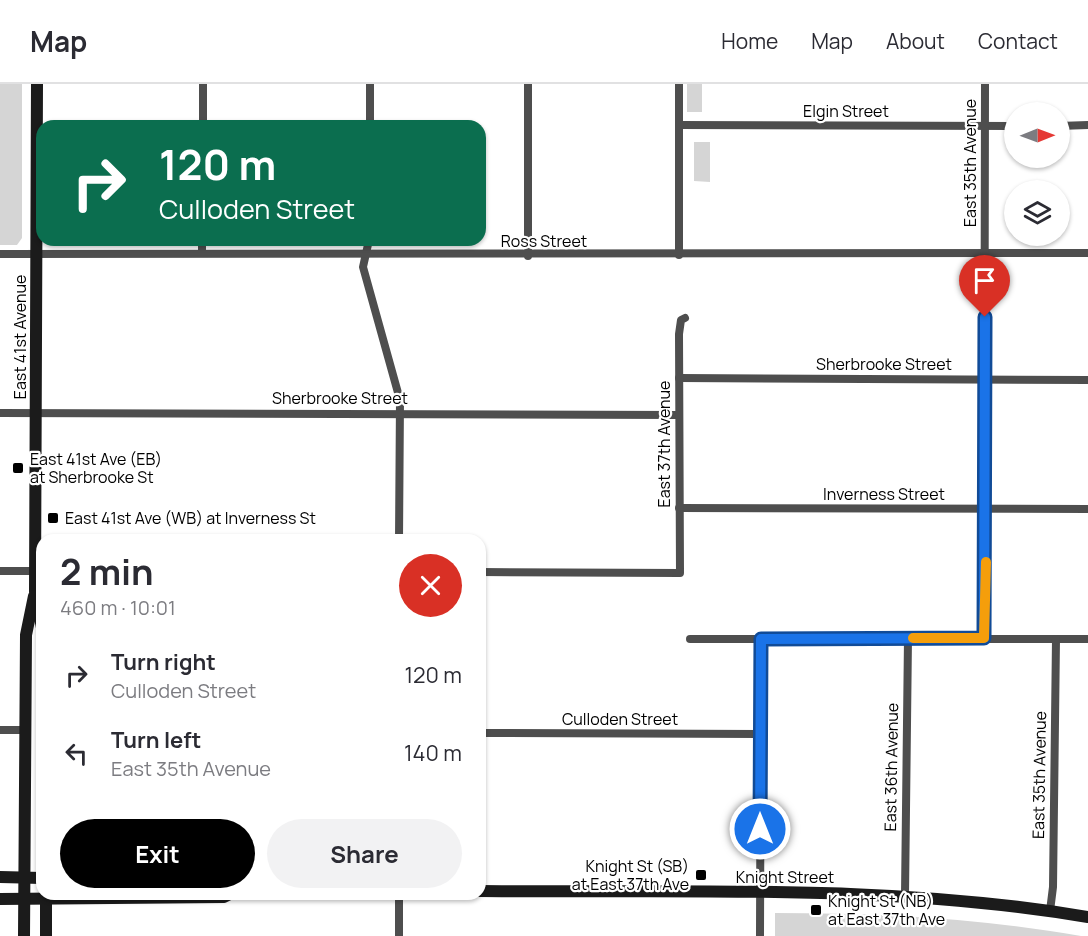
<!DOCTYPE html>
<meta charset="utf-8">
<style>
:root{--surface:#fff;--page:#f2f2f3;--text:#2b2b33;--muted:#7c7c81;--line:#e1e1e2;--accent:#000}
body{margin:0;font-family:Manrope,sans-serif;background:var(--page);color:var(--text);height:100vh;display:flex;flex-direction:column;font-size:22px;white-space:nowrap}
*{box-sizing:border-box;margin:0}
p{font-size:20px;color:var(--muted)}
.icon{flex:none;width:33px;height:33px;fill:none;stroke:currentColor;stroke-width:2;stroke-linecap:round;stroke-linejoin:round}
.map{position:relative;flex:1;overflow:hidden}
.sheet{position:absolute;left:36px;top:450px;width:450px;height:366px;display:flex;flex-direction:column;background:var(--surface);border-radius:18px;box-shadow:0 2px 4px #0004}
.sheet>*{flex:none}
.banner{position:absolute;left:36px;top:36px;width:450px;height:126px;border-radius:18px;box-shadow:0 2px 4px #0004;background:#0b6e4f;color:#fff;overflow:hidden}
.needle{width:39px;rotate:89deg}
.fabs{position:absolute;left:1004px;top:18px;display:grid;gap:12px}
.fabs a{display:grid;place-items:center;width:66px;height:66px;border-radius:50%;background:var(--surface);box-shadow:0 2px 4px #0004;font-size:30px}
.pin{position:absolute;display:grid;place-items:center;width:51px;height:51px;color:#fff;margin:-62px -26px;border-radius:50% 50% 50% 0;rotate:-45deg;box-shadow:0 0 6px #0007}
.pin .icon{rotate:45deg}
.me{position:absolute;width:66px;margin:-33px;rotate:0deg;stroke-linejoin:round;filter:drop-shadow(0 0 4px #0008)}
.turn{display:flex;align-items:center;gap:21px;height:126px;padding:0 24px;font-size:27px}
.turn .icon{width:78px;height:78px;stroke-width:2.5}
.turn b{display:block;font-size:42px;line-height:51px}
.round{display:grid;place-items:center;flex:none;width:63px;height:63px;border-radius:32px;background:var(--page)}
.head{display:flex;align-items:center;justify-content:space-between;height:102px;padding:0 24px}
h1{font-size:36px;font-weight:700;line-height:45px}
.cta{display:flex;gap:12px;margin-top:auto;padding:12px 24px}
.cta a{flex:1;height:69px;border-radius:36px;background:var(--accent);color:#fff;font-size:24px;font-weight:700;line-height:69px;text-align:center}
.cta a+a{background:var(--page);color:var(--text)}
ul{padding:0;list-style:none}
li{display:flex;align-items:center;gap:18px;height:78px;padding:0 24px}
li div{flex:1}
li b{display:block;font-size:22px}
li em{font-style:normal}
header{display:flex;align-items:center;gap:36px;box-sizing:border-box;height:84px;padding:0 30px;background:var(--surface);border-bottom:2px solid var(--line)}
header strong{font-size:28px}
nav{display:flex;gap:33px;margin-inline-start:auto;font-size:21px}
.map>svg:first-child{display:block}
.green{fill:#d5d5d5}
.lines{fill:none;stroke-linecap:round;stroke-linejoin:round}
.street{stroke:#4e4e4e;stroke-width:8}
.secondary{stroke:#1b1b1b;stroke-width:12}
.route-casing{stroke:#114b97;stroke-width:15}
.route{stroke:#1a73e8;stroke-width:10}
.slow{stroke:#f59e0b;stroke-width:10}
.poi-dot{fill:#000;stroke:#fff;stroke-width:2}
.labels{text-anchor:middle;stroke-width:4.5;stroke-linejoin:round;paint-order:stroke}
.street-label{font-size:16px;fill:#000;stroke:#fff}
.poi-label{font-size:16px;fill:#000;stroke:#fff;text-anchor:start}
</style>
<header>
<strong>Map</strong>
<nav><a>Home</a><a>Map</a><a>About</a><a>Contact</a></nav>
</header>
<div class="map">
<svg width="1088" height="852" viewBox="0 0 1088 852">
<rect width="100%" height="100%" fill="#fff"/>
<g class="green">
<path d="M0,0H22V154L17,161H0Z"/>
<rect x="687" y="0" width="15" height="28"/>
<path d="M694,58H710V98L694,97Z"/>
<path d="M775,829C878,829 979,834 1081,852H775Z"/>
</g>
<g class="lines">
<g class="street">
<path d="M679,41L1014,42"/>
<path d="M203,42V0"/>
<path d="M370,42V0"/>
<path d="M1059,42L1088,41"/>
<path d="M369,156L363,183L400,316L399,456"/>
<path d="M202,169V156"/>
<path d="M0,170L1088,169"/>
<path d="M679,171V0"/>
<path d="M528,172V0"/>
<path d="M679,294L1088,296"/>
<path d="M0,329L679,331"/>
<path d="M679,424L1088,425"/>
<path d="M0,487H42"/>
<path d="M480,488L680,489L679,250L681,236L685,234"/>
<path d="M984,554L985,0"/>
<path d="M690,555H1088"/>
<path d="M0,646H24"/>
<path d="M480,649L760,650"/>
<path d="M399,810V852"/>
<path d="M905,811L908,554"/>
<path d="M1050,827L1053,803L1056,555"/>
<path d="M760,852L761,555"/>
</g>
<g class="secondary">
<path d="M37,0L35,507L42,544"/>
<path d="M0,793L42,794"/>
<path d="M480,807C683,809 888,799 1088,833"/>
<path d="M0,815L224,813L230,810"/>
<path d="M24,852L26,551L34,512"/>
<path d="M46,852V810"/>
</g>
</g>
<g class="lines">
<defs>
<path id="route" d="M760,745L761,555L984,554L985,233"/>
</defs>
<use href="#route" class="route-casing"/>
<use href="#route" class="route"/>
<path class="slow" d="M913,554H984L986,478"/>
</g>
<g class="poi-dot">
<rect x="12" y="378" width="12" height="12" rx="3"/>
<rect x="47" y="428" width="12" height="12" rx="3"/>
<rect x="695" y="785" width="12" height="12" rx="3"/>
<rect x="810" y="820" width="12" height="12" rx="3"/>
</g>
<g class="labels">
<g class="street-label">
<text x="846" y="33">Elgin Street</text>
<text transform="translate(970 79) rotate(-90)" y="6">East 35th Avenue</text>
<text x="544" y="163">Ross Street</text>
<text transform="translate(20 253) rotate(-90)" y="6">East 41st Avenue</text>
<text x="884" y="286">Sherbrooke Street</text>
<text x="340" y="320">Sherbrooke Street</text>
<text transform="translate(664 360) rotate(-90)" y="6">East 37th Avenue</text>
<text x="884" y="416">Inverness Street</text>
<text x="620" y="641">Culloden Street</text>
<text transform="translate(891 683) rotate(-89)" y="6">East 36th Avenue</text>
<text transform="translate(1039 691) rotate(-89)" y="6">East 35th Avenue</text>
<text x="785" y="799">Knight Street</text>
</g>
<g class="poi-label">
<text x="30" y="381">East 41st Ave (EB)<tspan x="30" dy="18">at Sherbrooke St</tspan></text>
<text x="65" y="440">East 41st Ave (WB) at Inverness St</text>
<text x="689" y="788" text-anchor="end">Knight St (SB)<tspan x="689" dy="18">at East 37th Ave</tspan></text>
<text x="828" y="823">Knight St (NB)<tspan x="828" dy="18">at East 37th Ave</tspan></text>
</g>
</g>
</svg>
<div class="fabs">
<a><svg class="needle" viewBox="-14 -14 28 28"><path d="M0-13l5 13h-10z" fill="#e53935"/><path d="M0 13l5-13h-10z" fill="#7c7c81"/></svg></a>
<a><svg class="icon" aria-label="layers" viewBox="0 0 24 24"><path d="M12 4l9 5-9 5-9-5zM3 14l9 5 9-5"/></svg></a>
</div>
<div class="pin" style="left:985px;top:233px;background:#d93025"><svg class="icon" aria-label="arrive" viewBox="0 0 24 24"><path d="M6 21V4h12l-3 4 3 4H6"/></svg></div>
<svg class="me" style="left:760px;top:745px" viewBox="-20 -20 40 40"><circle r="17" fill="#1a73e8" stroke="#fff" stroke-width="3"/><path d="M0-11L8 9 0 5-8 9z" fill="#fff"/></svg>
<div class="banner">
<div class="turn"><svg class="icon" aria-label="right" viewBox="0 0 24 24"><path d="M7 20v-9h11M14 6l5 5-5 5"/></svg><div><b>120 m</b>Culloden Street</div></div>
</div>
<section class="sheet">
<div class="head"><div><h1>2 min</h1><p>460 m · 10:01</p></div><a class="round" style="background:#d93025;color:#fff"><svg class="icon" aria-label="close" viewBox="0 0 24 24"><path d="M6 6l12 12M18 6L6 18"/></svg></a></div>
<ul>
<li><svg class="icon" aria-label="right" viewBox="0 0 24 24"><path d="M7 20v-9h11M14 6l5 5-5 5"/></svg><div><b>Turn right</b><p>Culloden Street</p></div><em>120 m</em></li>
<li><svg class="icon" aria-label="left" viewBox="0 0 24 24"><path d="M17 20v-9H6M10 6l-5 5 5 5"/></svg><div><b>Turn left</b><p>East 35th Avenue</p></div><em>140 m</em></li>
</ul>
<div class="cta"><a>Exit</a><a>Share</a></div>
</section>
</div>
